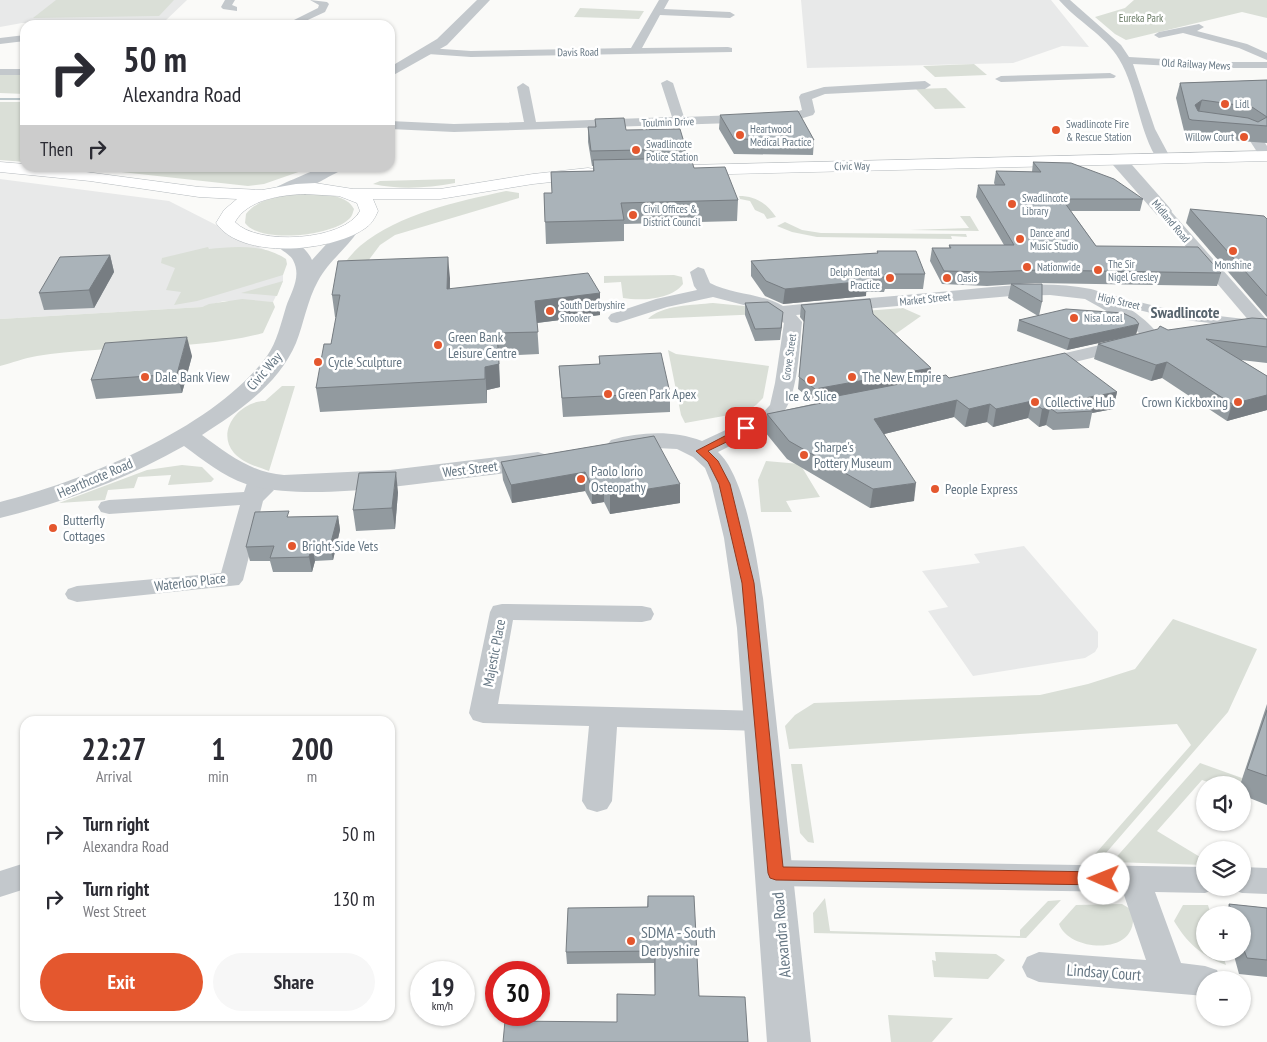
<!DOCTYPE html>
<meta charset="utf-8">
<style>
:root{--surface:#fff;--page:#f7f7f7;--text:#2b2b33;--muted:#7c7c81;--accent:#e4572e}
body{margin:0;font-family:"PT Sans Narrow",sans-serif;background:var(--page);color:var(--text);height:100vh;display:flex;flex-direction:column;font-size:19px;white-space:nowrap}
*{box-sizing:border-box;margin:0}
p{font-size:16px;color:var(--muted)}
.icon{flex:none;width:28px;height:28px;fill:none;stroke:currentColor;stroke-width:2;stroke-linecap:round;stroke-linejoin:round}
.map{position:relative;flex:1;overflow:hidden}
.panel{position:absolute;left:20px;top:716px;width:375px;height:305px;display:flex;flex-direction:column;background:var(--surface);border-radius:15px;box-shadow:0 1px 4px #0004}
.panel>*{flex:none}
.guide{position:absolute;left:20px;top:20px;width:375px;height:152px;border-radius:15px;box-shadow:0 1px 4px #0004;background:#fff;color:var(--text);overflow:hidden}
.tools{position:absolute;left:1196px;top:776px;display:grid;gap:10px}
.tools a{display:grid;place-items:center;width:55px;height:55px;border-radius:50%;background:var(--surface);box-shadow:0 1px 4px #0004;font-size:25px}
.speed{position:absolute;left:410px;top:961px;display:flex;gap:10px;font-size:25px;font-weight:700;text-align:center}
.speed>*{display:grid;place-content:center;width:65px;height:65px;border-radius:50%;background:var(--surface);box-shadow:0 1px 4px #0004;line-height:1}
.speed small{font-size:12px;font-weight:400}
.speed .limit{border:8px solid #d22;background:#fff;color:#111}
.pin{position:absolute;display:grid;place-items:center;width:42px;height:42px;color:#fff;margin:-21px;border-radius:10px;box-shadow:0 2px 8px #0006}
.me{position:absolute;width:55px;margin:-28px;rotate:271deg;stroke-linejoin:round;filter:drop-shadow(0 0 4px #0008)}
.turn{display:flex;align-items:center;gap:18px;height:105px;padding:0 20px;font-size:22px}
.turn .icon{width:65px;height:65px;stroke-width:2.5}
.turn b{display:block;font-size:35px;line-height:42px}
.then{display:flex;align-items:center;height:48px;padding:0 20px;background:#0003;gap:10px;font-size:19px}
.eta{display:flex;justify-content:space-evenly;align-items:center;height:85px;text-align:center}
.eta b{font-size:30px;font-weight:700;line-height:35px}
.action{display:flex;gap:10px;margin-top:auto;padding:10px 20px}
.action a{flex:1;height:58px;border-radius:30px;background:var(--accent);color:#fff;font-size:20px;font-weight:700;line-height:58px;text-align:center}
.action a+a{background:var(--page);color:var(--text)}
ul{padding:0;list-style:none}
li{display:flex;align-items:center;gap:15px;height:65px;padding:0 20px}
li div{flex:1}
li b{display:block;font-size:19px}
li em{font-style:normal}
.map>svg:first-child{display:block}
.built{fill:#e8e9e9}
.green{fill:#dadfd7}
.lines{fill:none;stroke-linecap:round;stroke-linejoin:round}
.stream{fill:#bbc7cb;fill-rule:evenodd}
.primary-casing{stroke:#b5babe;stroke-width:1}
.pedestrian{fill:#c3c8cc;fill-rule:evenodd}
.minor{fill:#c3c8cc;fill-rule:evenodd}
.tertiary{fill:#c3c8cc;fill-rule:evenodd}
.primary{fill:#fff;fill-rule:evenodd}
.wall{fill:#929a9f}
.shaded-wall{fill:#777d82}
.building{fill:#aab3b9;stroke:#777d82;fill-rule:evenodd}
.route{fill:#e4572e;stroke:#94391e}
.poi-dot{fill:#e4572e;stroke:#fff;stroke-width:2}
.labels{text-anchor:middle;stroke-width:5;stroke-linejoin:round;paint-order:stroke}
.far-park-label{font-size:11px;fill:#687a64;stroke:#fff}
.far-street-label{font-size:11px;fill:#657683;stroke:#fff}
.far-poi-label{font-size:11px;fill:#657683;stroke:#fff;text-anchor:start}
.poi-label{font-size:14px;fill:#657683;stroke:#fff;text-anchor:start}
.street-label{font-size:14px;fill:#657683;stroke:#fff}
.far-district-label{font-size:16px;font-weight:bold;fill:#57646e;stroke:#fff}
.near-poi-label{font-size:16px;fill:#657683;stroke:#fff;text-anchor:start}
.near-street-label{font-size:16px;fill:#657683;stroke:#fff}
</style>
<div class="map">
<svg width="1267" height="1042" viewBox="0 0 1267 1042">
<rect width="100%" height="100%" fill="#fafaf8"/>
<g class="built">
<path d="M0,0H187L165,21L22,23L0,27Z"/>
<path d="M801,0H1051L1089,47L1062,46L1013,63L807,68Z"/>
<path d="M0,179L169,201L283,259V281L273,302L224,301L202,307L0,319Z"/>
<path d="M1024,546L1098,632V647L1095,652L1085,658L973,676L928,611L948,607L922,571L980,563L974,554Z"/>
</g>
<g class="green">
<path d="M56,0H174L159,16L33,18Z"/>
<path d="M1134,0H1267V18L1242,12L1126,40L1115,34L1095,17L1125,8Z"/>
<path d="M580,8L644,11L639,19L574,17Z"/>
<path d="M974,64L987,75L935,77L923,66Z"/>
<path d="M0,74H25V94L0,93Z"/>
<path d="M946,88L966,108L935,109L916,89Z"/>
<path d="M0,102H25V162L0,160Z"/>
<path d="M196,168H310L264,184L248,186L103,170Z"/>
<path d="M455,179V183C427,188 401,190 373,184L380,181Z"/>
<path d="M506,191L519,193V198L395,235L380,245L368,261L339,269C346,262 352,253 360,246C401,213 456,202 506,191Z"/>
<path d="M299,194C315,194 346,192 354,209C353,212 352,217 349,219C332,236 260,244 245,223L246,214C259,198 280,196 299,194Z"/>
<path d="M739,196C755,196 767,203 776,217L767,219L764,214L755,210L750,201L740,199Z"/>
<path d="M960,216H970L979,231L910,230L969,228Z"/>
<path d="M785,222L802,230L821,233L966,234L967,237L951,236L952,239L817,237L792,232L777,226Z"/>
<path d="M208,247L209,249C234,246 264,244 286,259L287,264L283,275L197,301L174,305L181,292L166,290L175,268L161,263L162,258Z"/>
<path d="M674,275L682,277L683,284C671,300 641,301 623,298L621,282L604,283V276Z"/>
<path d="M283,281L277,296L241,293Z"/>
<path d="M242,299L273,302L275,307L263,333C190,352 111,344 37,356C24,358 12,363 0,366V319L202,307L209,304Z"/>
<path d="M713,303L754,307L763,314L648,319C661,305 694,305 713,303Z"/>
<path d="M903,308L921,316L887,340L826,314Z"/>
<path d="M668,350L676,354L769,366L763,398L756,405L746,412L685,423L681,415Z"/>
<path d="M282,386H295L269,471C258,467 243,463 234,453C215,431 240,401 265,401Z"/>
<path d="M766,461L800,464L820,497L786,501L792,512H761L758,480Z"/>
<path d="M182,465L202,467L214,479L211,482L168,485L171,475L138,477L134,488L108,490L105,500L59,503L147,470Z"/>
<path d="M1173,619L1257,649L1228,712L1099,861H1089L1191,745L1177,724L789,749L785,726L795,715L814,703L1040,695L1088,684L1135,669Z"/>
<path d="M1200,763L1242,778L1240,785H1216L1202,780L1157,831L1205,860V865L1112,862Z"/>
<path d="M791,764H802L814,843L808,842L800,833Z"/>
<path d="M825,898L830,931L1020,936V930L1048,901L1061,900L1026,938L814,933L813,913Z"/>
<path d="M1122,904L1132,910C1143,957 1069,953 1059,924L1076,905Z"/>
<path d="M1183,905H1208L1211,915H1205V952L1222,953L1226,965C1202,956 1187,943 1174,921Z"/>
<path d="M935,952L996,954L1005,960L988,979L934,977L932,960L936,961Z"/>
<path d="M888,1015L953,1018L932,1042H891Z"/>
</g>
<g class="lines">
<rect class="stream" x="0" y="98" width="25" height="2"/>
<defs>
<g id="primary">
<path d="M1267,151V161L689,175L683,174L681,170L683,166L689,165Z"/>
<path d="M0,162L25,164V168H56L199,187L262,190L296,184L315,183L353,189H440L533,174L588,168L594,169L596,173L594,177L588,178L533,184L440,199H373L378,211C375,218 371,225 364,229C330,252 241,260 216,223L224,210L237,199L199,197L90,181L0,172ZM305,194L339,196L357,203L360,211C344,241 257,246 235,222C248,199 281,195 305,194Z"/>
</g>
</defs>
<use href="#primary" class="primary-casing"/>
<path class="pedestrian" d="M1094,291L1176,311L1253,320L1260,324L1253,328L1176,319L1089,298L1087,295L1089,292Z"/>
<g class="minor">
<path d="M225,0H235L232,5L237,7V11L223,9L221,7Z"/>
<path d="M310,0L327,2L329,4L325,12L297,25H284L318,8L319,5Z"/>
<path d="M659,0H669L664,9L730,12L735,15L730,18L660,15L642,48L728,47L732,48V52L471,57L428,54L423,51L428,48L471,51L631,48Z"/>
<path d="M1059,0H1070L1121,45L1129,57L1215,62H1267V68H1215L1133,64L1155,129L1171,159L1169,162H1159C1138,131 1138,91 1119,59C1105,35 1077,21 1059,0Z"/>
<path d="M1199,24L1204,27L1197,31L1247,44L1267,53V60L1239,48L1183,33L1159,38L1154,35L1159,32Z"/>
<path d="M25,35V41L0,44V38Z"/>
<rect x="0" y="69" width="25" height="6"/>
<path d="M1110,73L1116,76L1114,78L1001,82L995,79L1001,76Z"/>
<path d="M667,80L673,83L684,117L792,113L802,110L799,97L801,94L824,87L925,81L931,85L925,89L825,94L812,99L815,112L813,115L793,121L454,132L390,129V121L454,124L524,122L517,87L523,83L529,87L536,122L672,117L661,83Z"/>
<path d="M1257,137L1262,138L1267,146V159L1261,158L1250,141Z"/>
<path d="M1163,207L1168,208L1267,320V331L1256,329L1158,214L1156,211L1158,208Z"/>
<path d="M698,267L704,269L710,283C733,295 761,293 783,306C835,300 887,297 939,292C989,288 1042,279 1091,289C1109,293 1147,318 1157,333L1153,343L1042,370L1035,368L1033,364L1035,360L1139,336V333L1128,323L1085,299L1050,295L1011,296L796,315L802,322C799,345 799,430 762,421L759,417L770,405L775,383L784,323L767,311L713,297L667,307L617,323L611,322L608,318L611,314L656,299L697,290L694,286L690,272Z"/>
<path d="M258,473L266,474L269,479L267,485L274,490L263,501L243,580L239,585L77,602L68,599L65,594L68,589L77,586L221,573L240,505L109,514L101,512L98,507L101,502L109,500L244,492L250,474Z"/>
<path d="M502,604L642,606L651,608L654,614L651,620L642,622L513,620L498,704L762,711L772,714L776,721L772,728L762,731L617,727L612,801L607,809L597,812L587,809L582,801L589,726L483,723L473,720L469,713L490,612L493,606Z"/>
<path d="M776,860L1205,867V888H1217L1216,889L1205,893L1155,892L1181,963L1205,966L1217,970L1221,980H1205V996L1039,982L1027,977L1022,967L1027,957L1039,952L1146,960L1123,892L776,886L765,882L760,873L765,864Z"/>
<path d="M25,863V889L0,897V871Z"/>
<path d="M1242,867L1267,868V894L1242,893L1231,889L1230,888H1242Z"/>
</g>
<g class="tertiary">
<path d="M477,0H490L447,45L390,77V67L437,39Z"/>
<path d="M1119,156L1125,157L1169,207L1172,211L1169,215H1157L1113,165L1111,161L1113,157Z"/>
<path d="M320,168H340L338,172C322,180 292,199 274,195L271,191C275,186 311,172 320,168Z"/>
<path d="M349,225L356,227L358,231C346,249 328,262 318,281C307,301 304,323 296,343C279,384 238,412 202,435C228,454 252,473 284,475L390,470L538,452L547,455L551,460L547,465C515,473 482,476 449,480C393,487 299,501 246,484C223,476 203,460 184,446C126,479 65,502 0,518V502C84,481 214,428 267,356C277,342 281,323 286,307C291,292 302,277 293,260C289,253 278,249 273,242L276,238C290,235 307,248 312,260L342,227Z"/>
<path d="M769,410L778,412L781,417L778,422L718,452C746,477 757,561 763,598L811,1042H767L737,628L724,538L711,483L705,468L693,457L677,449L656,448L620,453L611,450L607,445L611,440C641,432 672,430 702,441Z"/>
</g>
<use href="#primary" class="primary"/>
</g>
<g class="wall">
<path d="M1267,80V143L1188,137L1185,135L1176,98L1180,83Z"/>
<path d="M720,115L814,140L813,155L734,154L719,129Z"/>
<path d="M595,119L626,130L686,149V158L694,168L738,200L737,221L624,224V241L546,244L544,193H552L551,172L593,171V166H592L588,142V127H595Z"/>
<path d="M1033,162L1143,199L1140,211H1071L1096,246L1221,273L1217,286L1035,283L987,286L942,284L930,261L932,248H949V245H1004L976,197L978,185H995L994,183L996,171L1032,172Z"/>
<path d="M1190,209L1267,219V317L1186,223Z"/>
<path d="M877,251L925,274L923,289H885L884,292H866V296L783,304L765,296L751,276V261L877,253Z"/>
<path d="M110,255L114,272L94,308L44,310L39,293Z"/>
<path d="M450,278V289L600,293V315L537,323L539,354L499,356L500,387L487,390V403L320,412L316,388L331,344L336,317H335L332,295Z"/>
<path d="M1011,284L1042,302L1039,316L1136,334L1168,330L1267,319V363L1241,360L1267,376V410L1227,421L1162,378L1151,381L1094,359L1098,344L1124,337L1067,350L1017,331L1019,320L1038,316L1008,298Z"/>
<path d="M745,303L782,324L780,340L755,341L745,315Z"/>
<path d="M801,305L873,314L931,368L930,378H949L1117,392L1113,409L1092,413L1089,428L1053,430L1046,425L1039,427L1028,418L993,427L987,422L965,427L954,417L884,434L914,501L870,508L787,459L765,432L767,414L831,400L832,398L813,401L798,389L804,322L800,317Z"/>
<path d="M192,356L182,393L96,399L91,380Z"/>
<path d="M599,356L670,393V412L563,417L559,366L599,364Z"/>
<path d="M654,436L680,503L610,514L604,502L592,504L585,491L512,503L503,480L501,462Z"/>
<path d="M398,492L395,529L356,531L353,510Z"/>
<path d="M338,516L340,530L333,560L315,561L312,572H273L270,561H250L246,547L290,517Z"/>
<path d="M1267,704V805L1242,795V785H1240Z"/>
<path d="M648,896L699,996L748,1042L617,1022L655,995L654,963L567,964L566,952L647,907Z"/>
<path d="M1229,904L1267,908V977L1239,974L1233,952H1242V915H1225Z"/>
</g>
<g class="shaded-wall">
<path d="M1202,100L1198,116L1195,105Z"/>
<path d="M110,255L114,272L94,308L89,290Z"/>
<path d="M448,257L450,278L449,311L447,289Z"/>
<path d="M867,281L866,296L783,304L785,289Z"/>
<path d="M600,293V315L536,323L535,301Z"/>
<path d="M783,312L782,324L780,340L781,328Z"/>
<path d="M1139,324L1136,335L1067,350L1070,339Z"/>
<path d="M497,333L500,387L487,390V403L485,367Z"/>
<path d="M187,337L192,356L182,393L177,374Z"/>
<path d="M1167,362L1162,378L1151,381L1156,365Z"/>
<path d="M931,368L930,380L832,397V398L813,401L815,389Z"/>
<path d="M1117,392L1113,409L1092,413L1093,411L1081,402L1085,398Z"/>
<path d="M1267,395V410L1227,421L1232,404Z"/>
<path d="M957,400L954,417L872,437L874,419Z"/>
<path d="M1032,401L1028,418L993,427L996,409Z"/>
<path d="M990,404L987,422L965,427L969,409Z"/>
<path d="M1050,408L1046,425L1039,427L1042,409Z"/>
<path d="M396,472L398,492L395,529L392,508Z"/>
<path d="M585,472V491L512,503L511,485Z"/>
<path d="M604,483V502L592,504V486Z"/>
<path d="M916,483L914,501L870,508L873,489Z"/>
<path d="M680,484V503L610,514V495Z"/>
<path d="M338,516L340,530L333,560L330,546Z"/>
<path d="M312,546L315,561L312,572L309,557Z"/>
</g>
<g class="building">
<path d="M1267,80V126L1192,120L1189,119L1180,83ZM1202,100L1252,107L1267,117L1258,122L1248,118L1198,111L1195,105Z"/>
<path d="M798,111L814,140L734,139L720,115Z"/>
<path d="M624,118L626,130L680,129L686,149L591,151L588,127H596L595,119Z"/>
<path d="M691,158L694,168L725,167L738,200L621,203L624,220L545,222L544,193H552L551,172L594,171L593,160Z"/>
<path d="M1033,162L1071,163L1114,179L1143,199H1062L1096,246L1198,247L1221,273L1037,270L990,272L944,271L932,248H951L949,245H1014L978,185H1005L996,171L1041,172Z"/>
<path d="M1190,209L1264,216L1267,219V296Z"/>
<path d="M877,251H916L925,274H885L886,277H867V281L785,289L766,281L751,261L878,253Z"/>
<path d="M110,255L89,290L39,293L60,257Z"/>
<path d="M448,257L447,289L588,273L600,293L535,301L538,332L497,333L499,364L485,367V379L316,388L324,344H331L340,295H332L338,261Z"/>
<path d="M1011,284H1042V302Z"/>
<path d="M870,299L873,314L931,368L815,389L799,377L805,311L801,305Z"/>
<path d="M768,302L783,312L781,328L755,329L745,303Z"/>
<path d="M1066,309L1123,313L1135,319L1139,324L1070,339L1019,320Z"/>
<path d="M1252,318L1267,319V347L1206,339L1267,376V395L1232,404L1167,362L1156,365L1098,344L1158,329L1160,326L1168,330Z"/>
<path d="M187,337L177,374L91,380L105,343Z"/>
<path d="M661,353L670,393L562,398L559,366L600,364L599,356Z"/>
<path d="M1065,353L1117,392L1085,398L1088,401L1081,402L1093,411L1057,413L1050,408L1042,409L1032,401L996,409L990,404L969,409L957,400L874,419L916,483L873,489L789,441L767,414L836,400L832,397L946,375L949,378Z"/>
<path d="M654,436L680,484L610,495L604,483L592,486L585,472L511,485L501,462Z"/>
<path d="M396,472L392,508L353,510L359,473Z"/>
<path d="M289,511L287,517L338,516L330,546H312L309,557L270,558L274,546L246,547L255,512Z"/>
<path d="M1267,710V776L1247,769Z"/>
<path d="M648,896H694L699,996L745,997L748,1042H503L505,1021L617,1022V994L655,995V951L566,952L568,908L648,907Z"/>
<path d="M1229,904L1267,908V960L1247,958L1242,945V915H1233Z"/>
</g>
<path class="route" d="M746,425L749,426V431L708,451L718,461L730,484L754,583L783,867L1104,872L1109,874L1112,879L1109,883L1104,885L776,880L770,878L768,873L742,583L719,484L708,462L696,451Z"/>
<g class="poi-dot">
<circle cx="1225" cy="104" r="5"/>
<circle cx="1056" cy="130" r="5"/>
<circle cx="740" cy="135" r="5"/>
<circle cx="1244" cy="137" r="5"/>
<circle cx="636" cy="150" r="5"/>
<circle cx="1012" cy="204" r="5"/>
<circle cx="633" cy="215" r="5"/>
<circle cx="1020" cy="239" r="5"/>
<circle cx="1233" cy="251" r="5"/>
<circle cx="1027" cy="267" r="5"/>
<circle cx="1098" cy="270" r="5"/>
<circle cx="890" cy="278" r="5"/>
<circle cx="947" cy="278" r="5"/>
<circle cx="550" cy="311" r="5"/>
<circle cx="1074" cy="318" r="5"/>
<circle cx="438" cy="345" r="5"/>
<circle cx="318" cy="362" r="5"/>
<circle cx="145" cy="377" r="5"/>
<circle cx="852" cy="377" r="5"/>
<circle cx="811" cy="380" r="5"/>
<circle cx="608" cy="394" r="5"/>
<circle cx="1035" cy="402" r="5"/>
<circle cx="1238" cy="402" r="5"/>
<circle cx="804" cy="455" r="5"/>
<circle cx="581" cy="479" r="5"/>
<circle cx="935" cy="489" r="5"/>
<circle cx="53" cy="528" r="5"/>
<circle cx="292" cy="546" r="5"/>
<circle cx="631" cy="941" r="5"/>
</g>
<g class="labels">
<g class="far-park-label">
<text x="1141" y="22">Eureka Park</text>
</g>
<g class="far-street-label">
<text transform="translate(578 52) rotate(-1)" y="4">Davis Road</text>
<text transform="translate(1196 64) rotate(3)" y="4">Old Railway Mews</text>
<text transform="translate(668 122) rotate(-2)" y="4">Toulmin Drive</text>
<text transform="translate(852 166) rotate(-1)" y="4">Civic Way</text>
<text transform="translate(1171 221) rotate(50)" y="4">Midland Road</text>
<text transform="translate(925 299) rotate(-6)" y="4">Market Street</text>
<text transform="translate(1119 301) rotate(13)" y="4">High Street</text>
<text transform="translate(789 357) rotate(-82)" y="4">Grove Street</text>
</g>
<g class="far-poi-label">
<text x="1235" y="108">Lidl</text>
<text x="1066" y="128">Swadlincote Fire<tspan x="1066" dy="13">&amp; Rescue Station</tspan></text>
<text x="750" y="133">Heartwood<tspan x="750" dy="13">Medical Practice</tspan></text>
<text x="1234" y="141" text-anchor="end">Willow Court</text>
<text x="646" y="148">Swadlincote<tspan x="646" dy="13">Police Station</tspan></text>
<text x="1022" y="202">Swadlincote<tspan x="1022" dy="13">Library</tspan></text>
<text x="643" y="213">Civil Offices &amp;<tspan x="643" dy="13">District Council</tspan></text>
<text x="1030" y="237">Dance and<tspan x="1030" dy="13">Music Studio</tspan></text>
<text x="1108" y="268">The Sir<tspan x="1108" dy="13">Nigel Gresley</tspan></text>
<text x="1233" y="269" text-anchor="middle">Monshine</text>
<text x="1037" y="271">Nationwide</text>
<text x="880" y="276" text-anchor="end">Delph Dental<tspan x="880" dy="13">Practice</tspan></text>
<text x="957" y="282">Oasis</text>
<text x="560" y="309">South Derbyshire<tspan x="560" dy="13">Snooker</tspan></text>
<text x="1084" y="322">Nisa Local</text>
</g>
<g class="poi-label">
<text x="448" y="342">Green Bank<tspan x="448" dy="16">Leisure Centre</tspan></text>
<text x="328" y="367">Cycle Sculpture</text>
<text x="155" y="382">Dale Bank View</text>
<text x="862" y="382">The New Empire</text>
<text x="618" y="399">Green Park Apex</text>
<text x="811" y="401" text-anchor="middle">Ice &amp; Slice</text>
<text x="1045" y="407">Collective Hub</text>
<text x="1228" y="407" text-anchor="end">Crown Kickboxing</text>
<text x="814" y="452">Sharpe's<tspan x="814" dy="16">Pottery Museum</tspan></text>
<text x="591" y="476">Paolo Iorio<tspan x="591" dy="16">Osteopathy</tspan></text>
<text x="945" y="494">People Express</text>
<text x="63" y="525">Butterfly<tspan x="63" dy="16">Cottages</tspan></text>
<text x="302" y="551">Bright Side Vets</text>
</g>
<g class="street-label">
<text transform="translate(264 371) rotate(-49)" y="5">Civic Way</text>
<text transform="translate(470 469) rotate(-7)" y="5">West Street</text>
<text transform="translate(95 478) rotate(-23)" y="5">Hearthcote Road</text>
<text transform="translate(190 582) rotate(-7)" y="5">Waterloo Place</text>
<text transform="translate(494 653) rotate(-79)" y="5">Majestic Place</text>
</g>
<g class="far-district-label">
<text x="1185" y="318">Swadlincote</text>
</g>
<g class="near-poi-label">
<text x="641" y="938">SDMA - South<tspan x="641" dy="18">Derbyshire</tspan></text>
</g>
<g class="near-street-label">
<text transform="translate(781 935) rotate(-95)" y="6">Alexandra Road</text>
<text transform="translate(1104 972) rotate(4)" y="6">Lindsay Court</text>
</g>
</g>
</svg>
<div class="tools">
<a><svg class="icon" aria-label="sound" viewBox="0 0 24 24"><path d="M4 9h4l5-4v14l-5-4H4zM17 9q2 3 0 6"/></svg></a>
<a><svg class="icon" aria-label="layers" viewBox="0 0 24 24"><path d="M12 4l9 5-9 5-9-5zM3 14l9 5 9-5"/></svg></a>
<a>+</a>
<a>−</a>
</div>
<div class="speed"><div>19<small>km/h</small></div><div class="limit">30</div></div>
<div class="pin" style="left:746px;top:428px;background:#d93025"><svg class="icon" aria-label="arrive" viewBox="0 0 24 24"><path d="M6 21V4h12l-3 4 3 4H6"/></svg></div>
<svg class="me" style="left:1104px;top:879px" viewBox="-20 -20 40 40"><circle r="19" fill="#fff"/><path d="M0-13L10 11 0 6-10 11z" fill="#e4572e"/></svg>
<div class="guide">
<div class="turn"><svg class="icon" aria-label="right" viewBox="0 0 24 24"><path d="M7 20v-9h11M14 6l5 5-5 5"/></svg><div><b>50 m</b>Alexandra Road</div></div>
<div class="then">Then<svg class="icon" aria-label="right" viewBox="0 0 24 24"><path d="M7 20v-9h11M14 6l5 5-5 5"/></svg></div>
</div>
<section class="panel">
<div class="eta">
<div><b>22:27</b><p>Arrival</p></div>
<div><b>1</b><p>min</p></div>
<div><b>200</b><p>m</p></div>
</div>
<ul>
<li><svg class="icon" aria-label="right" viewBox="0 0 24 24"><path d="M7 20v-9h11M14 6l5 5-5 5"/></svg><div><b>Turn right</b><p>Alexandra Road</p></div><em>50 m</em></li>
<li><svg class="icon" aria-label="right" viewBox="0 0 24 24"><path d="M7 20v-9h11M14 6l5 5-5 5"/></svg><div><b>Turn right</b><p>West Street</p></div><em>130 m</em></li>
</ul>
<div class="action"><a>Exit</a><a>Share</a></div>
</section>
</div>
